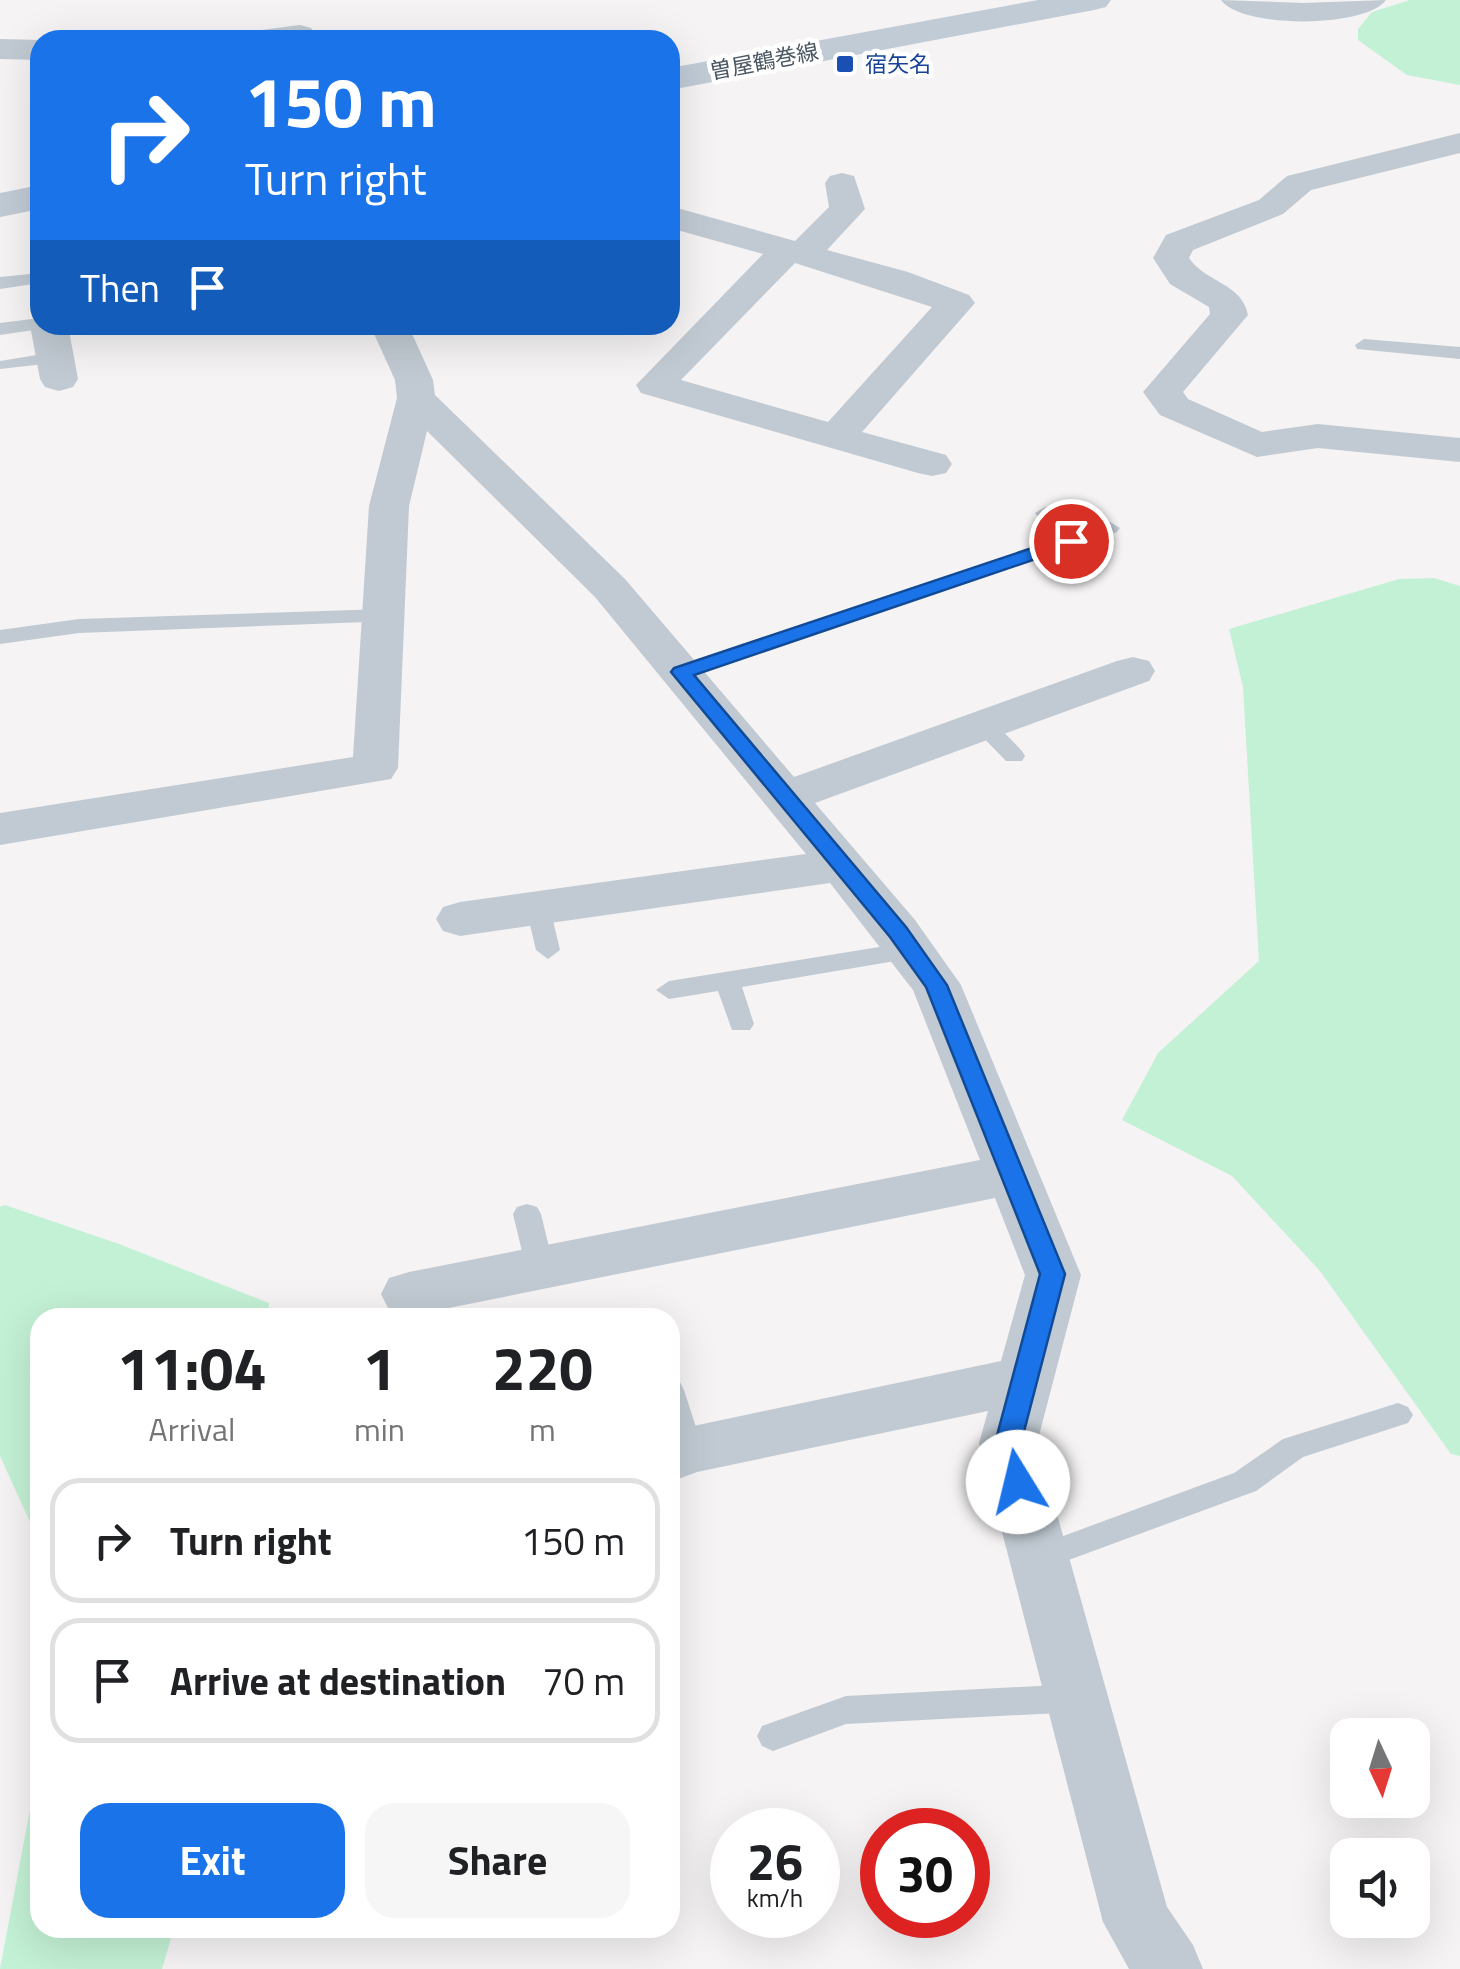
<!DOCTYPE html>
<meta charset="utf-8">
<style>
:root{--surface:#fff;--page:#f6f6f6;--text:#202124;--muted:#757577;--line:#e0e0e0;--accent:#1a73e8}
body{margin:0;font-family:"Titillium Web","Noto Sans JP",sans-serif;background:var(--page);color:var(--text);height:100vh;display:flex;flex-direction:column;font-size:38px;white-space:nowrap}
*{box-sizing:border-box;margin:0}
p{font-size:32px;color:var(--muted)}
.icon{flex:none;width:55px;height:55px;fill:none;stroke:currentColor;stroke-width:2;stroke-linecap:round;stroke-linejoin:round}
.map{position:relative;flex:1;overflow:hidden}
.side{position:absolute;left:30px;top:1308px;width:650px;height:630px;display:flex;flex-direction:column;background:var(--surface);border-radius:30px;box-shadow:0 10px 40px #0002}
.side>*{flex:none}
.guide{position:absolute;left:30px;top:30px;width:650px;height:305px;border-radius:30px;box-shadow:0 10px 40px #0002;background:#1a73e8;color:#fff;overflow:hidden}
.needle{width:65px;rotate:176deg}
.tools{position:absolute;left:1330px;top:1718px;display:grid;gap:20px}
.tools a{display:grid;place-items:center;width:100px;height:100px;border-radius:20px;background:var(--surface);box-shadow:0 10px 40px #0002;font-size:50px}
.speed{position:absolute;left:710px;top:1808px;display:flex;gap:20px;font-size:50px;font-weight:700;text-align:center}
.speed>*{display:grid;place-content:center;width:130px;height:130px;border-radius:50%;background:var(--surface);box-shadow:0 10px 40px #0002;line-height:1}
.speed small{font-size:25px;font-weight:400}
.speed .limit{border:15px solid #d22;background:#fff;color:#111}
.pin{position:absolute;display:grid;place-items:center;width:85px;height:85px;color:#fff;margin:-42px;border:5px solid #fff;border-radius:50%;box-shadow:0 2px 10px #0007}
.me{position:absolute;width:110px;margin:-55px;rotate:351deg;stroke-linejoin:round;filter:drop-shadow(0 0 8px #0008)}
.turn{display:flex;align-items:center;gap:35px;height:210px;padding:0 50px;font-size:45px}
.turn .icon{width:130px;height:130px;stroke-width:2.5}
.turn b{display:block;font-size:70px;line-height:85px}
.then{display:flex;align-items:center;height:95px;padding:0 50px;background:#0003;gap:20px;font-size:38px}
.eta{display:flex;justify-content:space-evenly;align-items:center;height:170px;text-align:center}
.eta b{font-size:60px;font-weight:700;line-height:70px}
.action{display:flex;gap:20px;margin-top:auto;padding:20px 50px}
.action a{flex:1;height:115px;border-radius:30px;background:var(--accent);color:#fff;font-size:40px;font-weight:700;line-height:115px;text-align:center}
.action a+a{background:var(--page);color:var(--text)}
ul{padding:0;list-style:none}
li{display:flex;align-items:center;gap:30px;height:125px;margin:0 20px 15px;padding:0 30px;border:5px solid var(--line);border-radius:30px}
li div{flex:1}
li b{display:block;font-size:38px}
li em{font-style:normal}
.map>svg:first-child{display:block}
.green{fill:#c3f1d5}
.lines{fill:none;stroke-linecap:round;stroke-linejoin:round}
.lane{fill:#c1cad2;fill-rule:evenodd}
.street{fill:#c1cad2;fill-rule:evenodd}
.secondary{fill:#c1cbd6;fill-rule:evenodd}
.route{fill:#1a73e8;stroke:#114b97;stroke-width:2.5}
.transit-dot{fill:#1a4fb4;stroke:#fff;stroke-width:4}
.labels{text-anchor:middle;stroke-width:9;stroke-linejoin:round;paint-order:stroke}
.far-street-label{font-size:22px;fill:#4a5661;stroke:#fff}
.far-transit-label{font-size:22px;fill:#164399;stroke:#fff;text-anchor:start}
</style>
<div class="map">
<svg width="1460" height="1969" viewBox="0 0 1460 1969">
<rect width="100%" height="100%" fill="#f5f3f3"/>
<g class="green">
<path d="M1410,0H1460V85L1407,75L1358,40V29L1372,12Z"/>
<path d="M1434,578L1460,586V1456L1451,1454L1320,1271L1232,1176L1122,1120L1158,1053L1259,961L1243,687L1229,629L1399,579Z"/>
<path d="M5,1205L119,1244L269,1303L268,1317L40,1318V1544L0,1456V1207Z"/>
<path d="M40,1756V1928H174L162,1969H0Z"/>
</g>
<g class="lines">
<g class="lane">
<path d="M40,273V283L0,289V277Z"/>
<path d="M40,318V325H49L47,328L0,335V323Z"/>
<path d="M1364,339L1460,347V359L1357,349L1355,345Z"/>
<path d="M55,352L65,358L62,362L0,369V361Z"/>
<path d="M1045,507L1052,509L1075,533L1110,522L1120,528L1117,532L689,677L681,679L670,672L673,667L1057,539L1035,513Z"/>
<path d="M385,609L393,611L396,616L393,621L79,633L0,644V630L79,619Z"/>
<path d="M983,717L991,719L1022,751L1025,756L1022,761H1006L975,729L972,724L975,719Z"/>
<path d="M538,900L550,908L560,950L548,959L536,950L526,908Z"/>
<path d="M910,942L922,951L919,957L742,987L754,1024L750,1030H732L718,991L669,999L656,990L669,981Z"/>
<path d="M527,1204L537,1207L541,1214L554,1268L550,1276L540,1279L530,1276L526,1268L513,1214L517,1207Z"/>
<path d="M670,1378L680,1382L684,1390L703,1449L698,1458L688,1461L678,1458L670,1438Z"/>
<path d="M1398,1403L1408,1407L1413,1415L1408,1423L1303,1457L1256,1491L1039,1571L1028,1567L1024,1558L1028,1549L1234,1473L1283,1439Z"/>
<path d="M1078,1684L1089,1688L1094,1698L1089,1708L1078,1712L846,1724L773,1751L762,1746L757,1736L762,1726L846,1696Z"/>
</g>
<g class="street">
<path d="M1221,0L1303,3L1386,0C1366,28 1242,29 1221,0Z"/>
<path d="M300,25L311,28L316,35L313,40H233L238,33Z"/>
<path d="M0,39L40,40V60L0,59Z"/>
<path d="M1460,133V153L1311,190L1283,214L1193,250L1189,258C1206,283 1242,283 1248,315L1183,392L1188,399L1262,432L1318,424L1460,438V462L1318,448L1257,457L1160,415L1143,392L1210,314L1209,307L1170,284L1153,258L1166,235L1259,200L1287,176Z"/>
<path d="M842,173L854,176L865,209L827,250L908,272L969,295L975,303L862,432L946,455L952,464L946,473L932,476L918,473L641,393L636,385L763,254L670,228V206L795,241L829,207L825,183L830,176ZM795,263L932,307L828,422L681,380Z"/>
<path d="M40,316V325H68L78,379L73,387L59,391L45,387L40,379L30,325Z"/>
<path d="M370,325H408L433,380L435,395L625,579L794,777L1117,661L1133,657L1149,661L1155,671L1149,681L815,803L915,920L961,985L1081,1275L1037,1443L1167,1907L1193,1945L1203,1969H1129L1103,1922L979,1443L988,1411L697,1472L670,1482V1431L1001,1361L1025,1275L995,1198L409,1316L389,1310L381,1294L389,1278L409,1272L980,1160L913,990L830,883L460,936L443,931L436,919L443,907L460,902L806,854L595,597L427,431L409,506L398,768L391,779L0,845V813L353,757L369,506L397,398L395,380Z"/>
</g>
<g class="secondary">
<path d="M1038,0H1111L1106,7L1094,10L670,90V68Z"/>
<path d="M40,185V209L0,217V193Z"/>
</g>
</g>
<path class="route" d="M1071,535L1080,541L1077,545L694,675L906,927L947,985L1065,1274L1021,1443L1032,1482L1028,1490L1018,1493L1009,1490L995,1443L1040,1274L926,987L890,937L671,672L674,668Z"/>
<rect class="transit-dot" x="835" y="54" width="20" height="20" rx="5"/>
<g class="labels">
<g class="far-street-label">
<text transform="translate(764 61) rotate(-11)" y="8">曽屋鶴巻線</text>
</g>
<g class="far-transit-label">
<text x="865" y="72">宿矢名</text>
</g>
</g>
</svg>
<div class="tools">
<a><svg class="needle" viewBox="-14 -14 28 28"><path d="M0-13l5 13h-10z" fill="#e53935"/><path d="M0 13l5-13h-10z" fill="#757577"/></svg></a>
<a><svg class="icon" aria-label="sound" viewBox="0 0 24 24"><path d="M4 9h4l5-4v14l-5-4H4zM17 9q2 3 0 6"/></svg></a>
</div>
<div class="speed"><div>26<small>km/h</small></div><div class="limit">30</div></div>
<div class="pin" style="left:1071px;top:541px;background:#d93025"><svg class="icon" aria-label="arrive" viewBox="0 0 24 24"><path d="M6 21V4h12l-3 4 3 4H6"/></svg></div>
<svg class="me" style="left:1018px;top:1482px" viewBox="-20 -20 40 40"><circle r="19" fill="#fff"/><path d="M0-13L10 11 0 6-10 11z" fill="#1a73e8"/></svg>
<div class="guide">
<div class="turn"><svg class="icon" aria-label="right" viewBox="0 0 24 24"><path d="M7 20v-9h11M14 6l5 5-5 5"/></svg><div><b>150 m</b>Turn right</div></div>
<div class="then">Then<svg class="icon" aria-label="arrive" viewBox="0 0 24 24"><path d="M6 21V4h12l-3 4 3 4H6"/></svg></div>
</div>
<section class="side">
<div class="eta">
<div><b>11:04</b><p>Arrival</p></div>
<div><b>1</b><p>min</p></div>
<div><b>220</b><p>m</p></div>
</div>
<ul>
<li><svg class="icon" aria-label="right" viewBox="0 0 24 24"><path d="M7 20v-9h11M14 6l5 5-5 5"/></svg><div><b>Turn right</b></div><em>150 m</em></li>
<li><svg class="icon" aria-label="arrive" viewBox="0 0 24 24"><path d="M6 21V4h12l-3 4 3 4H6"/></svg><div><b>Arrive at destination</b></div><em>70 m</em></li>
</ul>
<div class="action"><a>Exit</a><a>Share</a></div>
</section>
</div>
